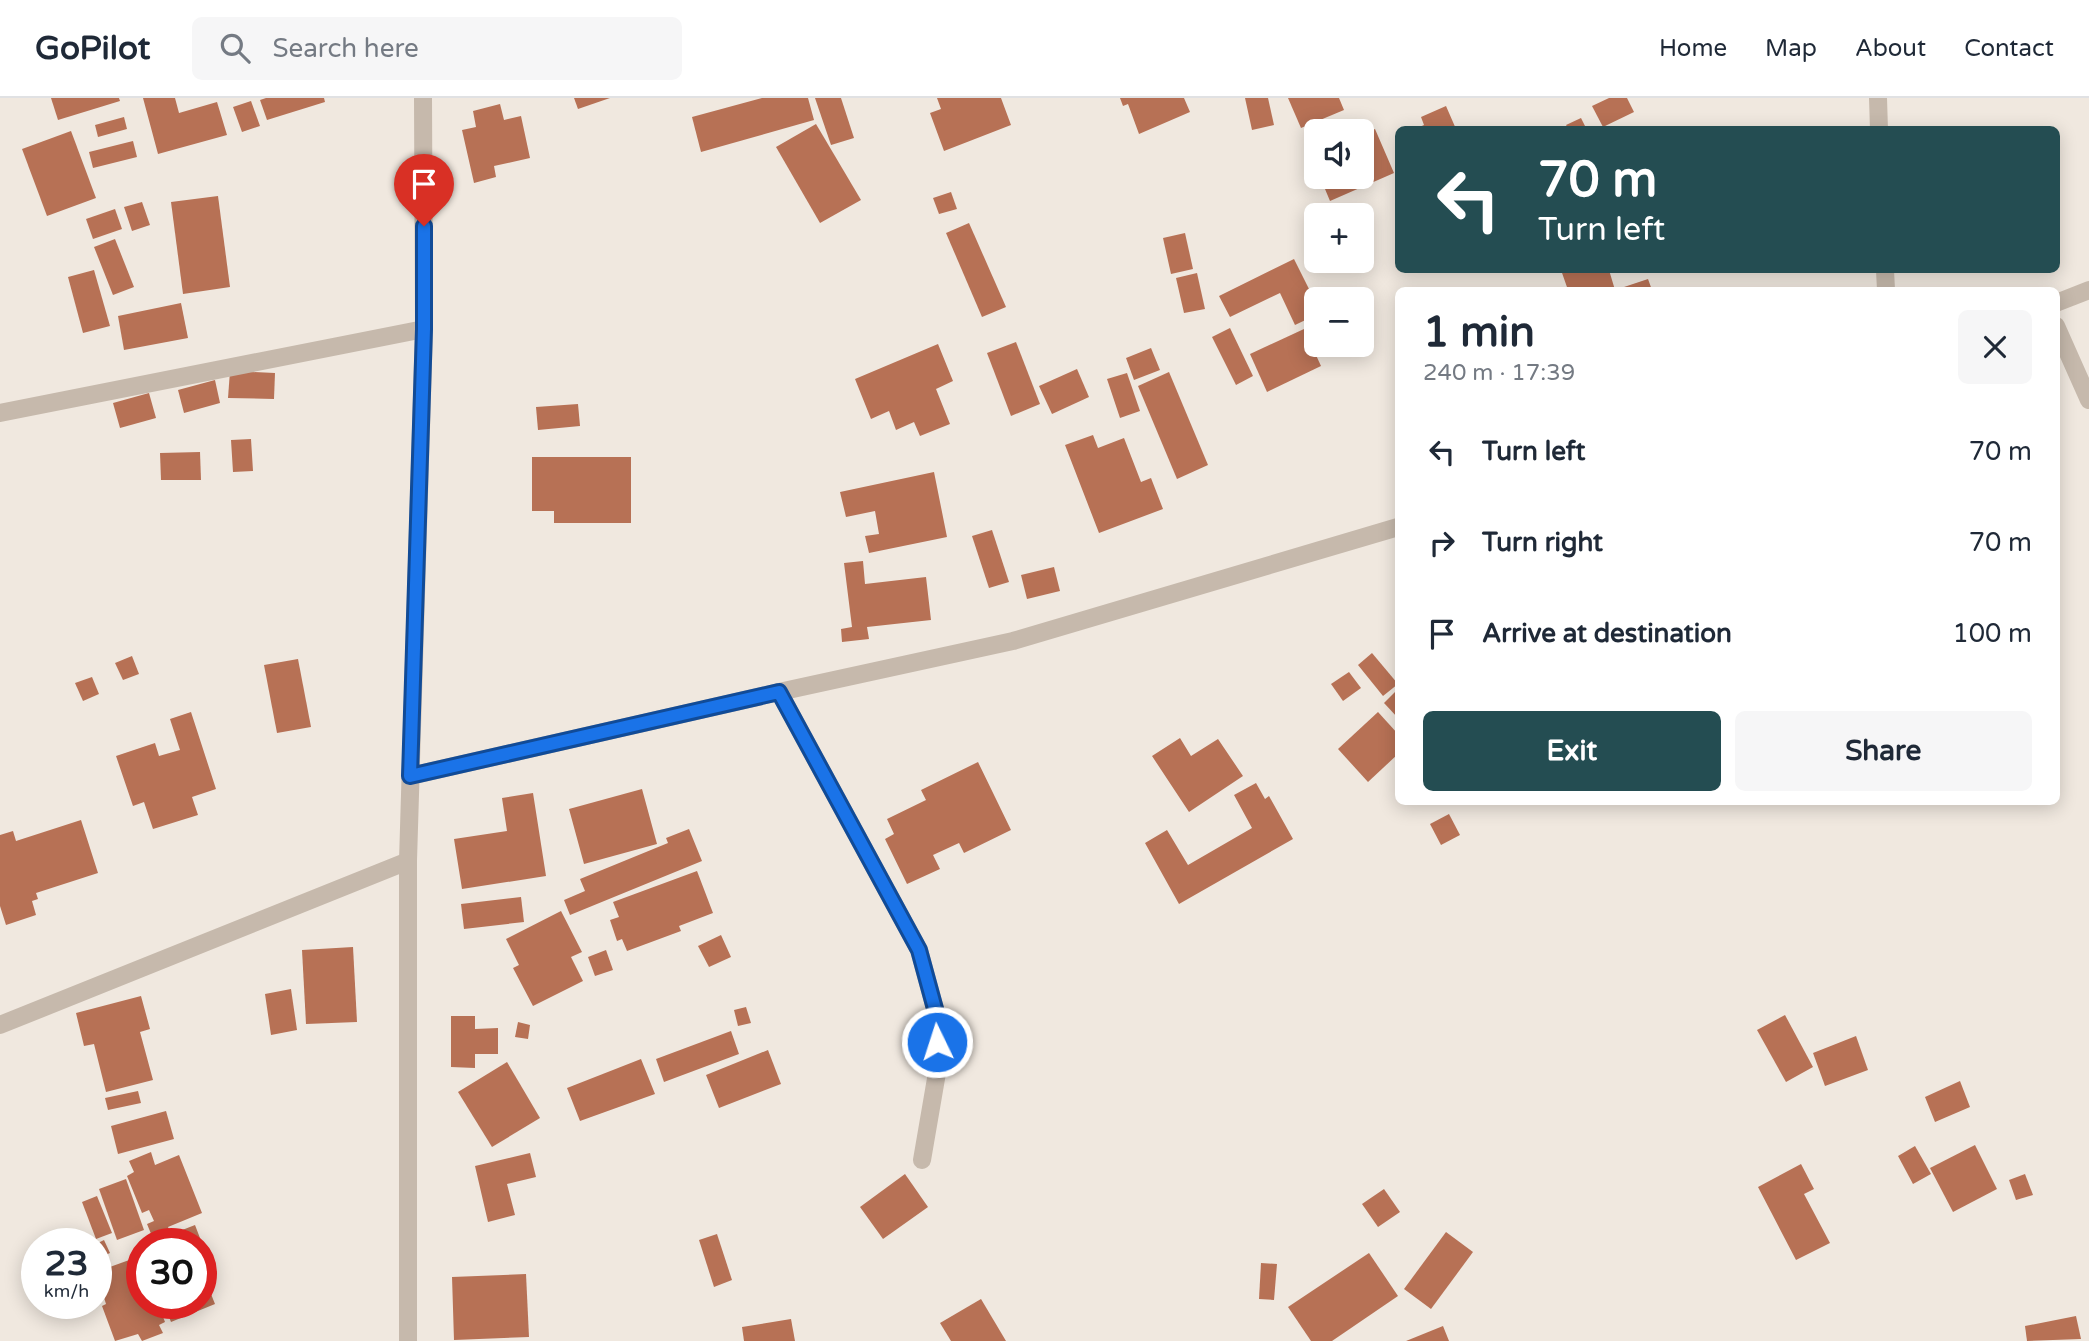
<!DOCTYPE html>
<meta charset="utf-8">
<style>
:root{--surface:#fff;--page:#f6f6f7;--text:#1f2937;--muted:#747a83;--line:#e0e1e3;--accent:#244d52}
body{margin:0;font-family:"Varela Round",sans-serif;background:var(--page);color:var(--text);height:100vh;display:flex;flex-direction:column;font-size:26px;white-space:nowrap}
*{box-sizing:border-box;margin:0}
p{font-size:23px;color:var(--muted)}
.icon{flex:none;width:38px;height:38px;fill:none;stroke:currentColor;stroke-width:2;stroke-linecap:round;stroke-linejoin:round}
.map{position:relative;flex:1;overflow:hidden}
.side{position:absolute;left:1395px;top:189px;width:665px;height:518px;display:flex;flex-direction:column;background:var(--surface);border-radius:10px;box-shadow:0 4px 18px #0003}
.side>*{flex:none}
.hud{position:absolute;left:1395px;top:28px;width:665px;height:147px;border-radius:10px;box-shadow:0 4px 18px #0003;background:#244d52;color:#fff;overflow:hidden}
.controls{position:absolute;left:1304px;top:21px;display:grid;gap:14px}
.controls a{display:grid;place-items:center;width:70px;height:70px;border-radius:10px;background:var(--surface);box-shadow:0 4px 18px #0003;font-size:35px}
.speed{position:absolute;left:21px;top:1130px;display:flex;gap:14px;font-size:35px;font-weight:700;text-align:center}
.speed>*{display:grid;place-content:center;width:91px;height:91px;border-radius:50%;background:var(--surface);box-shadow:0 4px 18px #0003;line-height:1}
.speed small{font-size:18px;font-weight:400}
.speed .limit{border:10px solid #d22;background:#fff;color:#111}
.pin{position:absolute;display:grid;place-items:center;width:60px;height:60px;color:#fff;margin:-72px -30px;border-radius:50% 50% 50% 0;rotate:-45deg;box-shadow:0 0 7px #0007}
.pin .icon{rotate:45deg}
.me{position:absolute;width:77px;margin:-38px;rotate:356deg;stroke-linejoin:round;filter:drop-shadow(0 0 5px #0008)}
.turn{display:flex;align-items:center;gap:24px;height:147px;padding:0 28px;font-size:32px}
.turn .icon{width:91px;height:91px;stroke-width:2.5}
.turn b{display:block;font-size:49px;line-height:60px}
.round{display:grid;place-items:center;flex:none;width:74px;height:74px;border-radius:10px;background:var(--page)}
.head{display:flex;align-items:center;justify-content:space-between;height:119px;padding:0 28px}
h1{font-size:42px;font-weight:800;line-height:52px}
.action{display:flex;gap:14px;margin-top:auto;padding:14px 28px}
.action a{flex:1;height:80px;border-radius:10px;background:var(--accent);color:#fff;font-size:28px;font-weight:800;line-height:80px;text-align:center}
.action a+a{background:var(--page);color:var(--text)}
ul{padding:0;list-style:none}
li{display:flex;align-items:center;gap:21px;height:91px;padding:0 28px}
li div{flex:1}
li b{display:block;font-size:26px}
li em{font-style:normal}
header{display:flex;align-items:center;gap:42px;box-sizing:border-box;height:98px;padding:0 35px;background:var(--surface);border-bottom:2px solid var(--line)}
header strong{font-size:33px}
nav{display:flex;gap:38px;margin-inline-start:auto;font-size:24px}
.search{width:490px;height:63px;background:var(--page);display:flex;align-items:center;gap:18px;box-sizing:border-box;padding:0 24px;border-radius:10px;color:var(--muted);font-size:26px}
.map>svg:first-child{display:block}
.building{fill:#b77155}
.lines{fill:none;stroke-linecap:round;stroke-linejoin:round}
.minor{stroke:#c6b9ac;stroke-width:18}
.route-casing{stroke:#114b97;stroke-width:18}
.route{stroke:#1a73e8;stroke-width:12}
</style>
<header>
<strong>GoPilot</strong>
<div class="search"><svg class="icon" aria-label="search" viewBox="0 0 24 24"><circle cx="10" cy="10" r="6"/><path d="M15 15l6 6"/></svg>Search here</div>
<nav><a>Home</a><a>Map</a><a>About</a><a>Contact</a></nav>
</header>
<div class="map">
<svg width="2089" height="1243" viewBox="0 0 2089 1243">
<rect width="100%" height="100%" fill="#f0e8df"/>
<g class="building">
<path d="M51,0H119L120,3L58,22Z"/>
<path d="M143,0H175L179,15L217,4L227,37L158,56Z"/>
<path d="M266,0H324L325,4L267,22L260,2Z"/>
<path d="M574,0H610L578,11Z"/>
<path d="M762,0H808L814,22L701,54L692,19Z"/>
<path d="M815,0H841L854,40L831,47Z"/>
<path d="M937,0H1001L1011,27L944,53L930,15L941,11Z"/>
<path d="M1120,0H1184L1190,14L1139,36L1128,6L1123,8Z"/>
<path d="M1245,0H1268L1274,27L1252,32Z"/>
<path d="M1288,0H1339L1344,12L1301,30Z"/>
<path d="M1609,0H1627L1634,14L1603,29L1592,8Z"/>
<path d="M251,3L260,28L242,34L233,9Z"/>
<path d="M500,6L504,22L521,18L530,60L494,68L496,79L474,85L462,32L476,29L473,13Z"/>
<path d="M1446,8L1456,31H1415L1424,27L1421,19Z"/>
<path d="M124,19L127,31L98,39L95,27Z"/>
<path d="M1581,20L1587,32H1569L1566,27Z"/>
<path d="M816,26L861,102L820,125L776,49Z"/>
<path d="M1375,31L1394,75L1330,103L1320,79H1362V36Z"/>
<path d="M71,33L96,100L47,118L22,51Z"/>
<path d="M133,43L137,59L93,70L89,54Z"/>
<path d="M951,94L957,111L939,116L933,100Z"/>
<path d="M218,98L230,189L183,196L171,104Z"/>
<path d="M142,104L150,127L132,133L124,109Z"/>
<path d="M115,111L122,131L93,141L86,121Z"/>
<path d="M969,125L1006,209L982,219L946,135Z"/>
<path d="M1185,135L1193,171L1171,176L1163,140Z"/>
<path d="M115,141L134,189L113,197L94,149Z"/>
<path d="M1294,161L1316,205V217L1295,227L1280,195L1230,219L1219,198Z"/>
<path d="M94,172L110,228L83,235L68,179Z"/>
<path d="M1561,172H1609L1615,192L1648,181L1652,192H1568Z"/>
<path d="M1197,175L1205,211L1184,215L1176,180Z"/>
<path d="M181,205L188,240L124,252L118,218Z"/>
<path d="M1230,230L1253,278L1236,287L1212,239Z"/>
<path d="M1304,231L1321,268L1267,294L1250,256Z"/>
<path d="M1016,244L1040,306L1011,318L987,255Z"/>
<path d="M938,246L953,283L936,291L950,326L920,338L914,324L896,332L889,313L871,321L855,281Z"/>
<path d="M1151,250L1160,272L1134,282L1126,260Z"/>
<path d="M1077,271L1089,299L1052,316L1039,288Z"/>
<path d="M230,273L275,275L274,301L228,300Z"/>
<path d="M1169,274L1208,367L1177,381L1138,288Z"/>
<path d="M1127,275L1140,313L1120,320L1107,281Z"/>
<path d="M215,282L220,305L184,315L178,292Z"/>
<path d="M149,295L156,320L120,330L113,305Z"/>
<path d="M578,306L580,328L538,332L536,309Z"/>
<path d="M1093,337L1098,350L1124,340L1141,384L1151,380L1163,411L1099,435L1065,347Z"/>
<path d="M251,341L253,373L233,374L231,342Z"/>
<path d="M200,354L201,382H161L160,355Z"/>
<path d="M532,359H631V425H554V413H532Z"/>
<path d="M934,374L947,439L869,455L865,438L879,436L875,413L846,419L840,394Z"/>
<path d="M992,432L1009,484L989,490L972,438Z"/>
<path d="M863,463L865,486L926,479L931,522L867,529L869,541L842,544L841,531L852,529L844,465Z"/>
<path d="M1054,469L1060,493L1027,501L1021,477Z"/>
<path d="M1372,555L1398,586L1383,598L1358,567Z"/>
<path d="M132,558L139,576L123,582L115,565Z"/>
<path d="M298,561L311,629L277,635L264,567Z"/>
<path d="M1349,574L1361,590L1343,603L1331,586Z"/>
<path d="M92,579L99,596L83,603L75,585Z"/>
<path d="M1398,591V620L1384,605Z"/>
<path d="M191,614L216,691L192,699L198,717L153,731L144,704L133,708L116,658L155,645L159,658L180,652L170,621Z"/>
<path d="M1378,614L1398,636V656L1368,684L1338,651Z"/>
<path d="M1180,640L1191,658L1218,641L1243,678L1189,714L1152,658Z"/>
<path d="M978,664L1011,732L964,755L959,745L933,757L940,771L907,786L885,741L894,736L887,721L926,702L921,692Z"/>
<path d="M1256,685L1265,701L1269,698L1293,741L1179,806L1145,745L1167,732L1188,767L1252,730L1234,697Z"/>
<path d="M642,691L657,746L584,766L569,711Z"/>
<path d="M533,695L546,778L462,791L454,741L507,733L502,700Z"/>
<path d="M1449,716L1460,737L1441,747L1430,726Z"/>
<path d="M81,722L98,775L36,795L38,801L32,803L36,817L6,827L0,808V737L13,733L16,743Z"/>
<path d="M689,731L702,763L570,817L564,802L585,793L580,781L668,745L666,740Z"/>
<path d="M697,773L713,815L679,828L681,833L627,853L622,841L617,843L610,822L619,819L613,804Z"/>
<path d="M521,799L524,824L464,831L461,806Z"/>
<path d="M561,813L582,854L571,859L583,883L533,908L513,870L519,867L506,841Z"/>
<path d="M721,837L731,859L709,869L698,848Z"/>
<path d="M353,849L357,924L306,926L302,852Z"/>
<path d="M606,852L613,872L595,878L588,859Z"/>
<path d="M291,891L297,932L271,937L265,896Z"/>
<path d="M141,898L150,931L140,934L153,982L106,994L94,946L84,948L76,915Z"/>
<path d="M746,909L751,925L738,928L734,912Z"/>
<path d="M1785,917L1813,969L1786,984L1757,932Z"/>
<path d="M451,918H475V931L498,930V956H475V970L451,969Z"/>
<path d="M518,924L530,927L528,941L515,939Z"/>
<path d="M731,933L739,956L664,984L656,961Z"/>
<path d="M1856,938L1868,972L1825,988L1813,955Z"/>
<path d="M768,952L781,986L719,1010L706,977Z"/>
<path d="M641,961L655,996L580,1023L567,990Z"/>
<path d="M507,964L540,1020L492,1049L458,994Z"/>
<path d="M1960,983L1970,1009L1935,1024L1925,999Z"/>
<path d="M138,993L141,1005L108,1012L105,1000Z"/>
<path d="M166,1013L174,1041L118,1056L111,1028Z"/>
<path d="M1975,1047L1997,1091L1953,1114L1930,1070Z"/>
<path d="M1915,1048L1931,1076L1913,1086L1898,1058Z"/>
<path d="M151,1054L155,1067L179,1057L202,1115L168,1129L171,1136L154,1143L147,1126L154,1123L149,1112L142,1115L127,1078L134,1074L129,1063Z"/>
<path d="M530,1055L536,1079L507,1086L515,1117L488,1124L475,1068Z"/>
<path d="M1801,1066L1814,1091L1804,1096L1830,1145L1796,1162L1758,1089Z"/>
<path d="M905,1076L928,1109L883,1141L860,1109Z"/>
<path d="M2025,1076L2033,1097L2016,1102L2009,1082Z"/>
<path d="M126,1081L144,1132L117,1142L99,1091Z"/>
<path d="M1384,1091L1400,1114L1378,1129L1362,1106Z"/>
<path d="M97,1098L112,1135L96,1141L82,1104Z"/>
<path d="M195,1127L208,1161L201,1163V1146H164L175,1142L172,1136Z"/>
<path d="M1446,1134L1473,1154L1431,1211L1404,1191Z"/>
<path d="M717,1136L732,1182L714,1189L699,1142Z"/>
<path d="M104,1142L110,1155L96,1161V1146Z"/>
<path d="M1369,1155L1398,1198L1332,1243H1311L1288,1209Z"/>
<path d="M132,1161L142,1187V1206H158L165,1224L159,1227L163,1235L142,1243L138,1236L115,1243L102,1208L106,1206L96,1174Z"/>
<path d="M1261,1165L1277,1166L1274,1202L1259,1201Z"/>
<path d="M201,1171L215,1206L171,1224L164,1206H201Z"/>
<path d="M526,1176L529,1239L454,1242L452,1179Z"/>
<path d="M981,1201L1006,1243H951L940,1225Z"/>
<path d="M2076,1218L2081,1241L2027,1243L2025,1228Z"/>
<path d="M791,1221L795,1243H744L742,1229Z"/>
<path d="M1443,1228L1449,1243H1406Z"/>
</g>
<g class="lines">
<g class="minor">
<path d="M1878,0L1879,32"/>
<path d="M1885,172L1886,192"/>
<path d="M2056,205L2089,192"/>
<path d="M2056,228L2089,302"/>
<path d="M0,315L424,231"/>
<path d="M779,594L919,852L937,918L938,969L922,1062"/>
<path d="M410,678L779,594L1013,543L1398,429"/>
<path d="M0,927L408,763"/>
<path d="M408,1243V763L424,231L423,0"/>
</g>
</g>
<g class="lines">
<defs>
<path id="route" d="M424,128V231L410,678L779,594L919,852L937,918V944"/>
</defs>
<use href="#route" class="route-casing"/>
<use href="#route" class="route"/>
</g>
</svg>
<div class="controls">
<a><svg class="icon" aria-label="sound" viewBox="0 0 24 24"><path d="M4 9h4l5-4v14l-5-4H4zM17 9q2 3 0 6"/></svg></a>
<a>+</a>
<a>−</a>
</div>
<div class="speed"><div>23<small>km/h</small></div><div class="limit">30</div></div>
<div class="pin" style="left:424px;top:128px;background:#d93025"><svg class="icon" aria-label="arrive" viewBox="0 0 24 24"><path d="M6 21V4h12l-3 4 3 4H6"/></svg></div>
<svg class="me" style="left:937px;top:944px" viewBox="-20 -20 40 40"><circle r="17" fill="#1a73e8" stroke="#fff" stroke-width="3"/><path d="M0-11L8 9 0 5-8 9z" fill="#fff"/></svg>
<div class="hud">
<div class="turn"><svg class="icon" aria-label="left" viewBox="0 0 24 24"><path d="M17 20v-9H6M10 6l-5 5 5 5"/></svg><div><b>70 m</b>Turn left</div></div>
</div>
<section class="side">
<div class="head"><div><h1>1 min</h1><p>240 m · 17:39</p></div><a class="round"><svg class="icon" aria-label="close" viewBox="0 0 24 24"><path d="M6 6l12 12M18 6L6 18"/></svg></a></div>
<ul>
<li><svg class="icon" aria-label="left" viewBox="0 0 24 24"><path d="M17 20v-9H6M10 6l-5 5 5 5"/></svg><div><b>Turn left</b></div><em>70 m</em></li>
<li><svg class="icon" aria-label="right" viewBox="0 0 24 24"><path d="M7 20v-9h11M14 6l5 5-5 5"/></svg><div><b>Turn right</b></div><em>70 m</em></li>
<li><svg class="icon" aria-label="arrive" viewBox="0 0 24 24"><path d="M6 21V4h12l-3 4 3 4H6"/></svg><div><b>Arrive at destination</b></div><em>100 m</em></li>
</ul>
<div class="action"><a>Exit</a><a>Share</a></div>
</section>
</div>
